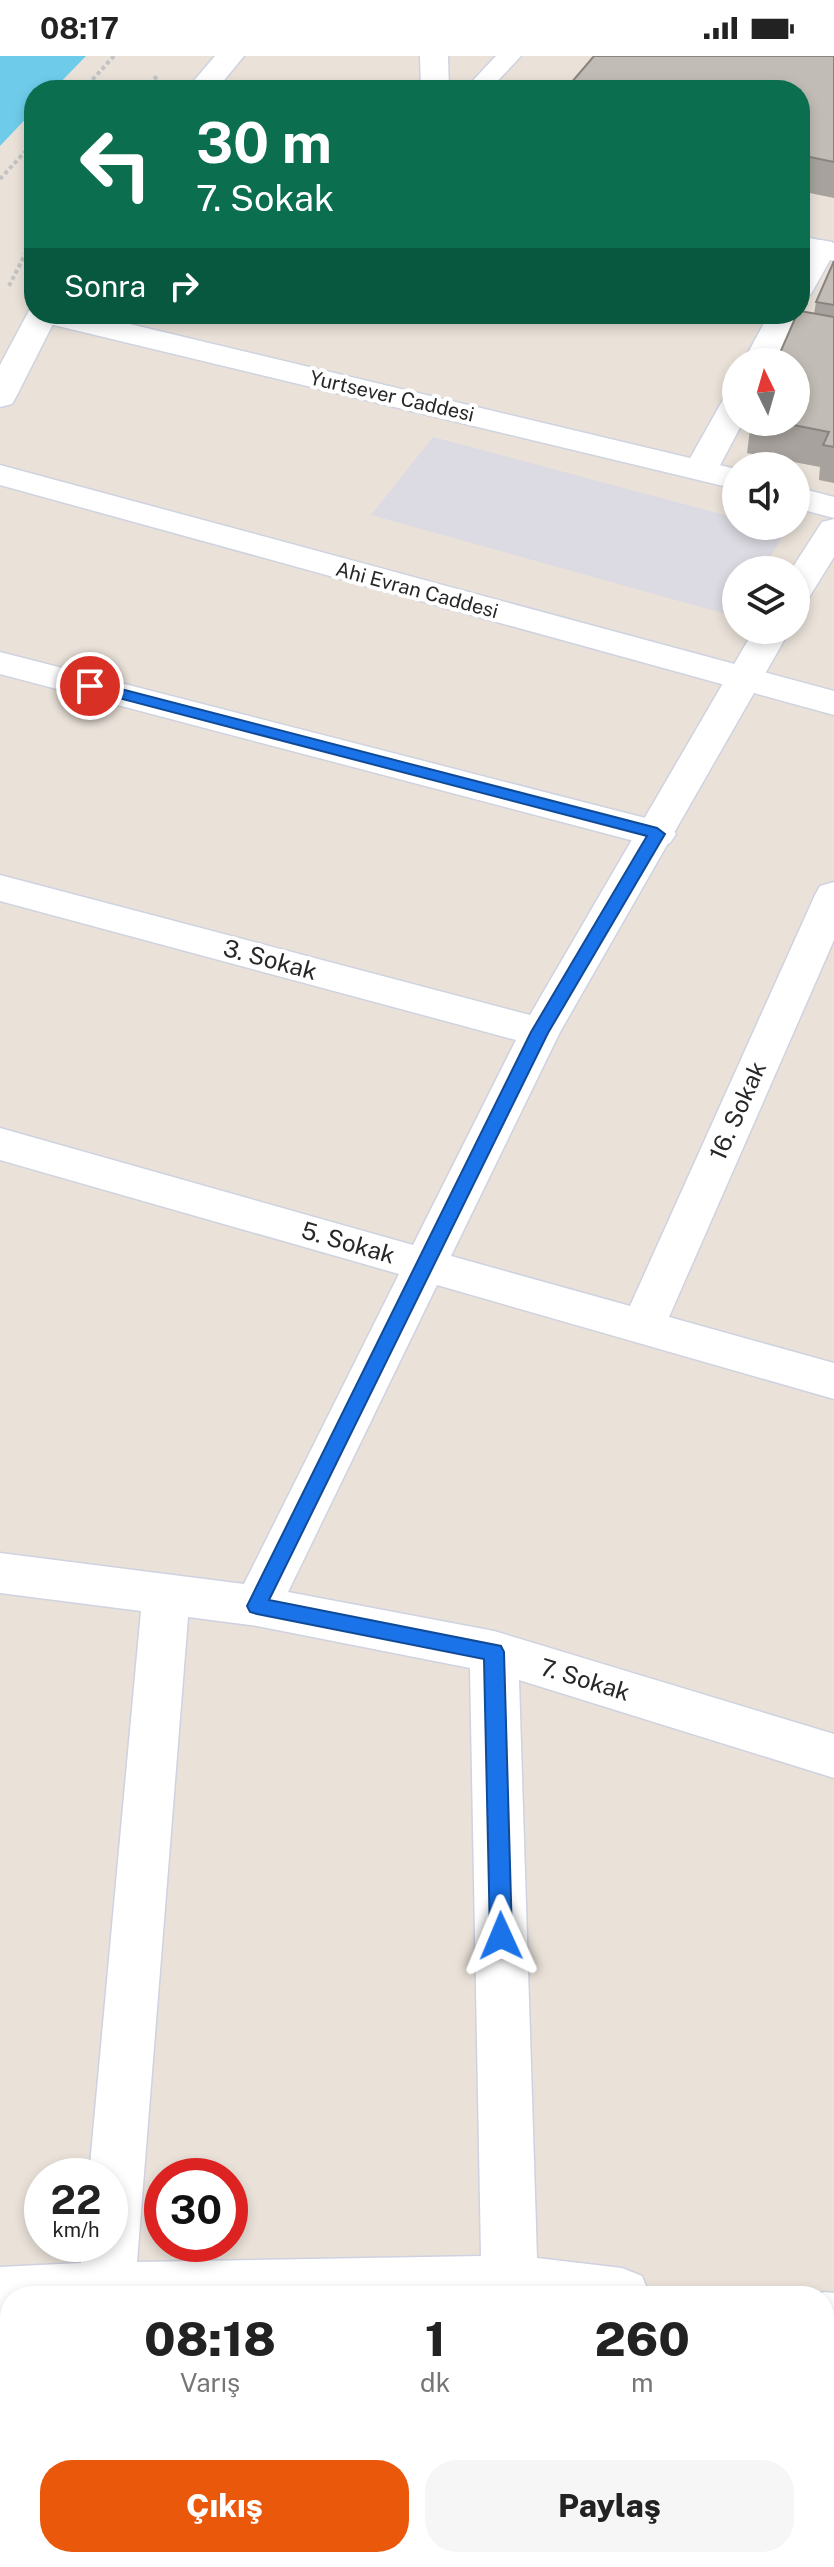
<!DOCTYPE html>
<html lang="tr">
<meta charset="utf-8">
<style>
:root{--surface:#fff;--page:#f6f6f6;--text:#222;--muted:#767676;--accent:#ea580c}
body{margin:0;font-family:"Public Sans",sans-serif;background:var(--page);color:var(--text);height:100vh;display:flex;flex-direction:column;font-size:30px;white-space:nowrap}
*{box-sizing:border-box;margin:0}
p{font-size:26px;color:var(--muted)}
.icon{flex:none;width:44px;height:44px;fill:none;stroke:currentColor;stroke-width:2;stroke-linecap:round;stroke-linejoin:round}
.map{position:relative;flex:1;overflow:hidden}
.details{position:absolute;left:0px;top:2230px;width:834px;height:282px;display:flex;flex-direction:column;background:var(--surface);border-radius:32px 32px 0 0;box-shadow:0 4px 12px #0003}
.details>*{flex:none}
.banner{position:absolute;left:24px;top:24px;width:786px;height:244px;border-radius:32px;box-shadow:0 4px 12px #0003;background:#0b6e4f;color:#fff;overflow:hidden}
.needle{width:52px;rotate:355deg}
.buttons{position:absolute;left:722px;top:292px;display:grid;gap:16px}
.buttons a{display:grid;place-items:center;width:88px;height:88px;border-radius:50%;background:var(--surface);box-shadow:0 4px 12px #0003;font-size:40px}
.speed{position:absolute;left:24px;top:2102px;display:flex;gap:16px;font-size:40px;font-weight:700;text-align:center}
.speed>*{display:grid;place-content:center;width:104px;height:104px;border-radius:50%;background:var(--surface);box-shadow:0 4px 12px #0003;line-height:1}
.speed small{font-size:20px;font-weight:400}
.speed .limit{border:12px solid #d22;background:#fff;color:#111}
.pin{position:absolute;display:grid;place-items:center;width:68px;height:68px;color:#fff;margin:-34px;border:4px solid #fff;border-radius:50%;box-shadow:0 2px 8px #0007}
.me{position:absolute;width:88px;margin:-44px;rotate:359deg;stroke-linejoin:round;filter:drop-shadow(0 0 6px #0008)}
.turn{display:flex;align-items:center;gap:28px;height:168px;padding:0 40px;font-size:36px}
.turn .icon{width:104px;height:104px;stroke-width:2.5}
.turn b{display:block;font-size:56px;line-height:68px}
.then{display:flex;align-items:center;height:76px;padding:0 40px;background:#0003;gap:16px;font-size:30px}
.eta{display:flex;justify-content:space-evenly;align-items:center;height:136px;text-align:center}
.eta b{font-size:48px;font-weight:800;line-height:56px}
.primary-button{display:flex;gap:16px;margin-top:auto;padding:16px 40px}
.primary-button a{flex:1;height:92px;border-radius:32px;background:var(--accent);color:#fff;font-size:32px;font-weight:800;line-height:92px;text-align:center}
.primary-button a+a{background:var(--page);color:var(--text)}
.status{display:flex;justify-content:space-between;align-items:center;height:56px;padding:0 40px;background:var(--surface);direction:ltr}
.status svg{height:22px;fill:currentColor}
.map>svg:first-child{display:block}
.industrial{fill:#dcdae2}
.water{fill:#6eccea}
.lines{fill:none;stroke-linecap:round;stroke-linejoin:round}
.service-casing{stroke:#cfd2e0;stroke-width:3}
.minor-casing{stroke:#cfd2e0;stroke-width:3}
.tertiary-casing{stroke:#cfd2e0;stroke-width:3}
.secondary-casing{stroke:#cfd2e0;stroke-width:3}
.path{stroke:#c3c3c3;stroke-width:4;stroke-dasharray:4 3;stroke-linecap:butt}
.service{fill:#fff;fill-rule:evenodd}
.minor{fill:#fff;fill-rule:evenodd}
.tertiary{fill:#fff;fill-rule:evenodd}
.secondary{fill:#fff;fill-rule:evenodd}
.wall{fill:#a7a29d}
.building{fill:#c2bcb6;stroke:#88847f;stroke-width:2}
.route{fill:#1a73e8;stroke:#114b97;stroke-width:2}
.labels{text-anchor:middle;stroke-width:8;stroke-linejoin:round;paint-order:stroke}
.far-street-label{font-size:20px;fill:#272727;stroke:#fff}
.street-label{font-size:24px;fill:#272727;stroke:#fff}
</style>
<div class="status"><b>08:17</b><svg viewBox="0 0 49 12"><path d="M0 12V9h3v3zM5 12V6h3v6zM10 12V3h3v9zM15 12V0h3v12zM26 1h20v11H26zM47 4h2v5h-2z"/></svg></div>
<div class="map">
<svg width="834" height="2511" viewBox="0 0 834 2511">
<rect width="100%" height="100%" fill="#eae2d9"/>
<path class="industrial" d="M433,381L736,462V470H766L786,475L762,514H736V555L733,560L371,459Z"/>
<path class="water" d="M0,0H86L53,34H34V54L0,90Z"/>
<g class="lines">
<defs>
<path id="service" d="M496,0H521L489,34H464Z"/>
<g id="minor">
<path d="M420,0H448L449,34H421Z"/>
<path d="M821,184L832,186L834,197L811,238L800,240V203L810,186Z"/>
<path d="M769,258H801L775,306H743Z"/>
<path d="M736,339V366H743L718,413L713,420L701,423L689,420L684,413L720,349L724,342Z"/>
<path d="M834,463V501L808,543L796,546V514H791L822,466Z"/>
<path d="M754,574H790L560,976L451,1200L630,1250L815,839L820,830L834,826V884L669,1261L834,1307V1343L437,1229L288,1536L494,1575L834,1678V1722L519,1624L537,2202L622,2212L642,2220L650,2240H10V2266L0,2267V2211L81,2207L83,2188H110V2120H89L141,1555L0,1537V1497L244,1528L399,1218L0,1104V1072L413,1189L516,984L0,845V819L530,959ZM188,1561L257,1570L470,1612L481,2200L137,2206Z"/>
<path d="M824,2236L834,2237V2293L824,2292V2240H814Z"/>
<path d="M49,2502H109L108,2511H48Z"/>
<path d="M490,2502H550L551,2511H491Z"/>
</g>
<g id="tertiary">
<path d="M800,180L834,187V205L800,198Z"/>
<path d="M34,255V258H88L736,413V433L37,265L32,258Z"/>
<path d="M0,409L834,635V659L0,429Z"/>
<path d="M796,431L834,441V462L796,452Z"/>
<path d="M0,596L657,765L670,769L676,778L670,787L657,791L0,618Z"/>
</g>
<g id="secondary">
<path d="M215,0H244L216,34H186Z"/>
<path d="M31,251H34V258H58L16,341L12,348L0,351V309Z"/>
</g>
</defs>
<use href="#service" class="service-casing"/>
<use href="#minor" class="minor-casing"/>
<use href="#tertiary" class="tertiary-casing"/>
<use href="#secondary" class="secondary-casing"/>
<g class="path">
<path d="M83,34L114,0"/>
<path d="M145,34L158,19"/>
<path d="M0,123L34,86"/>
<path d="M9,230L34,181"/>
</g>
<use href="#service" class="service"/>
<use href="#minor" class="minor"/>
<use href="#tertiary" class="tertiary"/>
<use href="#secondary" class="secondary"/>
</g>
<g class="wall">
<path d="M834,0V142L800,135V34Z"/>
<path d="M834,205V427L819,424L820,411L747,397L751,366H796L816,246Z"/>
</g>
<g class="building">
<path d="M594,0H834V106L800,99V34H565Z"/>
<path d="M834,205V249L816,246Z"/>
<path d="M800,255L834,261V391L823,389L829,376L778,366H796V306H776L797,258H800Z"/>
</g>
<path class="route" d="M90,625L657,772L665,778L548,977L269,1544L501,1590L504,1596L512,1880L508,1887L501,1890L493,1887L490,1880L484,1603L257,1558L250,1556L247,1550L531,976L647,780L84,633L82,630Z"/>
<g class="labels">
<g class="far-street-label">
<text transform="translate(392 340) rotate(13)" y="7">Yurtsever Caddesi</text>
<text transform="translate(417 534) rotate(15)" y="7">Ahi Evran Caddesi</text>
</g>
<g class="street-label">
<text transform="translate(270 904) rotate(15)" y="8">3. Sokak</text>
<text transform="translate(738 1055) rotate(-66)" y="8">16. Sokak</text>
<text transform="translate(348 1187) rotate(16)" y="8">5. Sokak</text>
<text transform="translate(585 1624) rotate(17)" y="8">7. Sokak</text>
</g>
</g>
</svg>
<div class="buttons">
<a><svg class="needle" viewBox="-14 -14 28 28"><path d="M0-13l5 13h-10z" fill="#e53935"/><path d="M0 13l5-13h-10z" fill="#767676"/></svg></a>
<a><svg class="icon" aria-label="sound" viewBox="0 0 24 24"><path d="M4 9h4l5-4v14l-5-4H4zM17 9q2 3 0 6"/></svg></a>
<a><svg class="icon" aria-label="layers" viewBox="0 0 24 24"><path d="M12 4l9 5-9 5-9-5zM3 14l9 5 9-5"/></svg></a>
</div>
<div class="speed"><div>22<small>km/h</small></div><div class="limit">30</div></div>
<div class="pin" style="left:90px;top:630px;background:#d93025"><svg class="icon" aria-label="arrive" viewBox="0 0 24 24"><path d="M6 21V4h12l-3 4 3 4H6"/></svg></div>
<svg class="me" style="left:501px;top:1880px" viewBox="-20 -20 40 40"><path d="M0-17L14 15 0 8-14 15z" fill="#1a73e8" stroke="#fff" stroke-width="4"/></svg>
<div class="banner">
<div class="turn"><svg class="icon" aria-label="left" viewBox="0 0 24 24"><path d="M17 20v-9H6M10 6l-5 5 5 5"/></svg><div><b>30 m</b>7. Sokak</div></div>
<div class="then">Sonra<svg class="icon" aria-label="right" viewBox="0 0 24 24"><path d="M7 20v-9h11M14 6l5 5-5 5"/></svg></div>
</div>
<section class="details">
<div class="eta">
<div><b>08:18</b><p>Varış</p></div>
<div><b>1</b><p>dk</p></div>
<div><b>260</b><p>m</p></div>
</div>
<div class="primary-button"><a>Çıkış</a><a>Paylaş</a></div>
</section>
</div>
